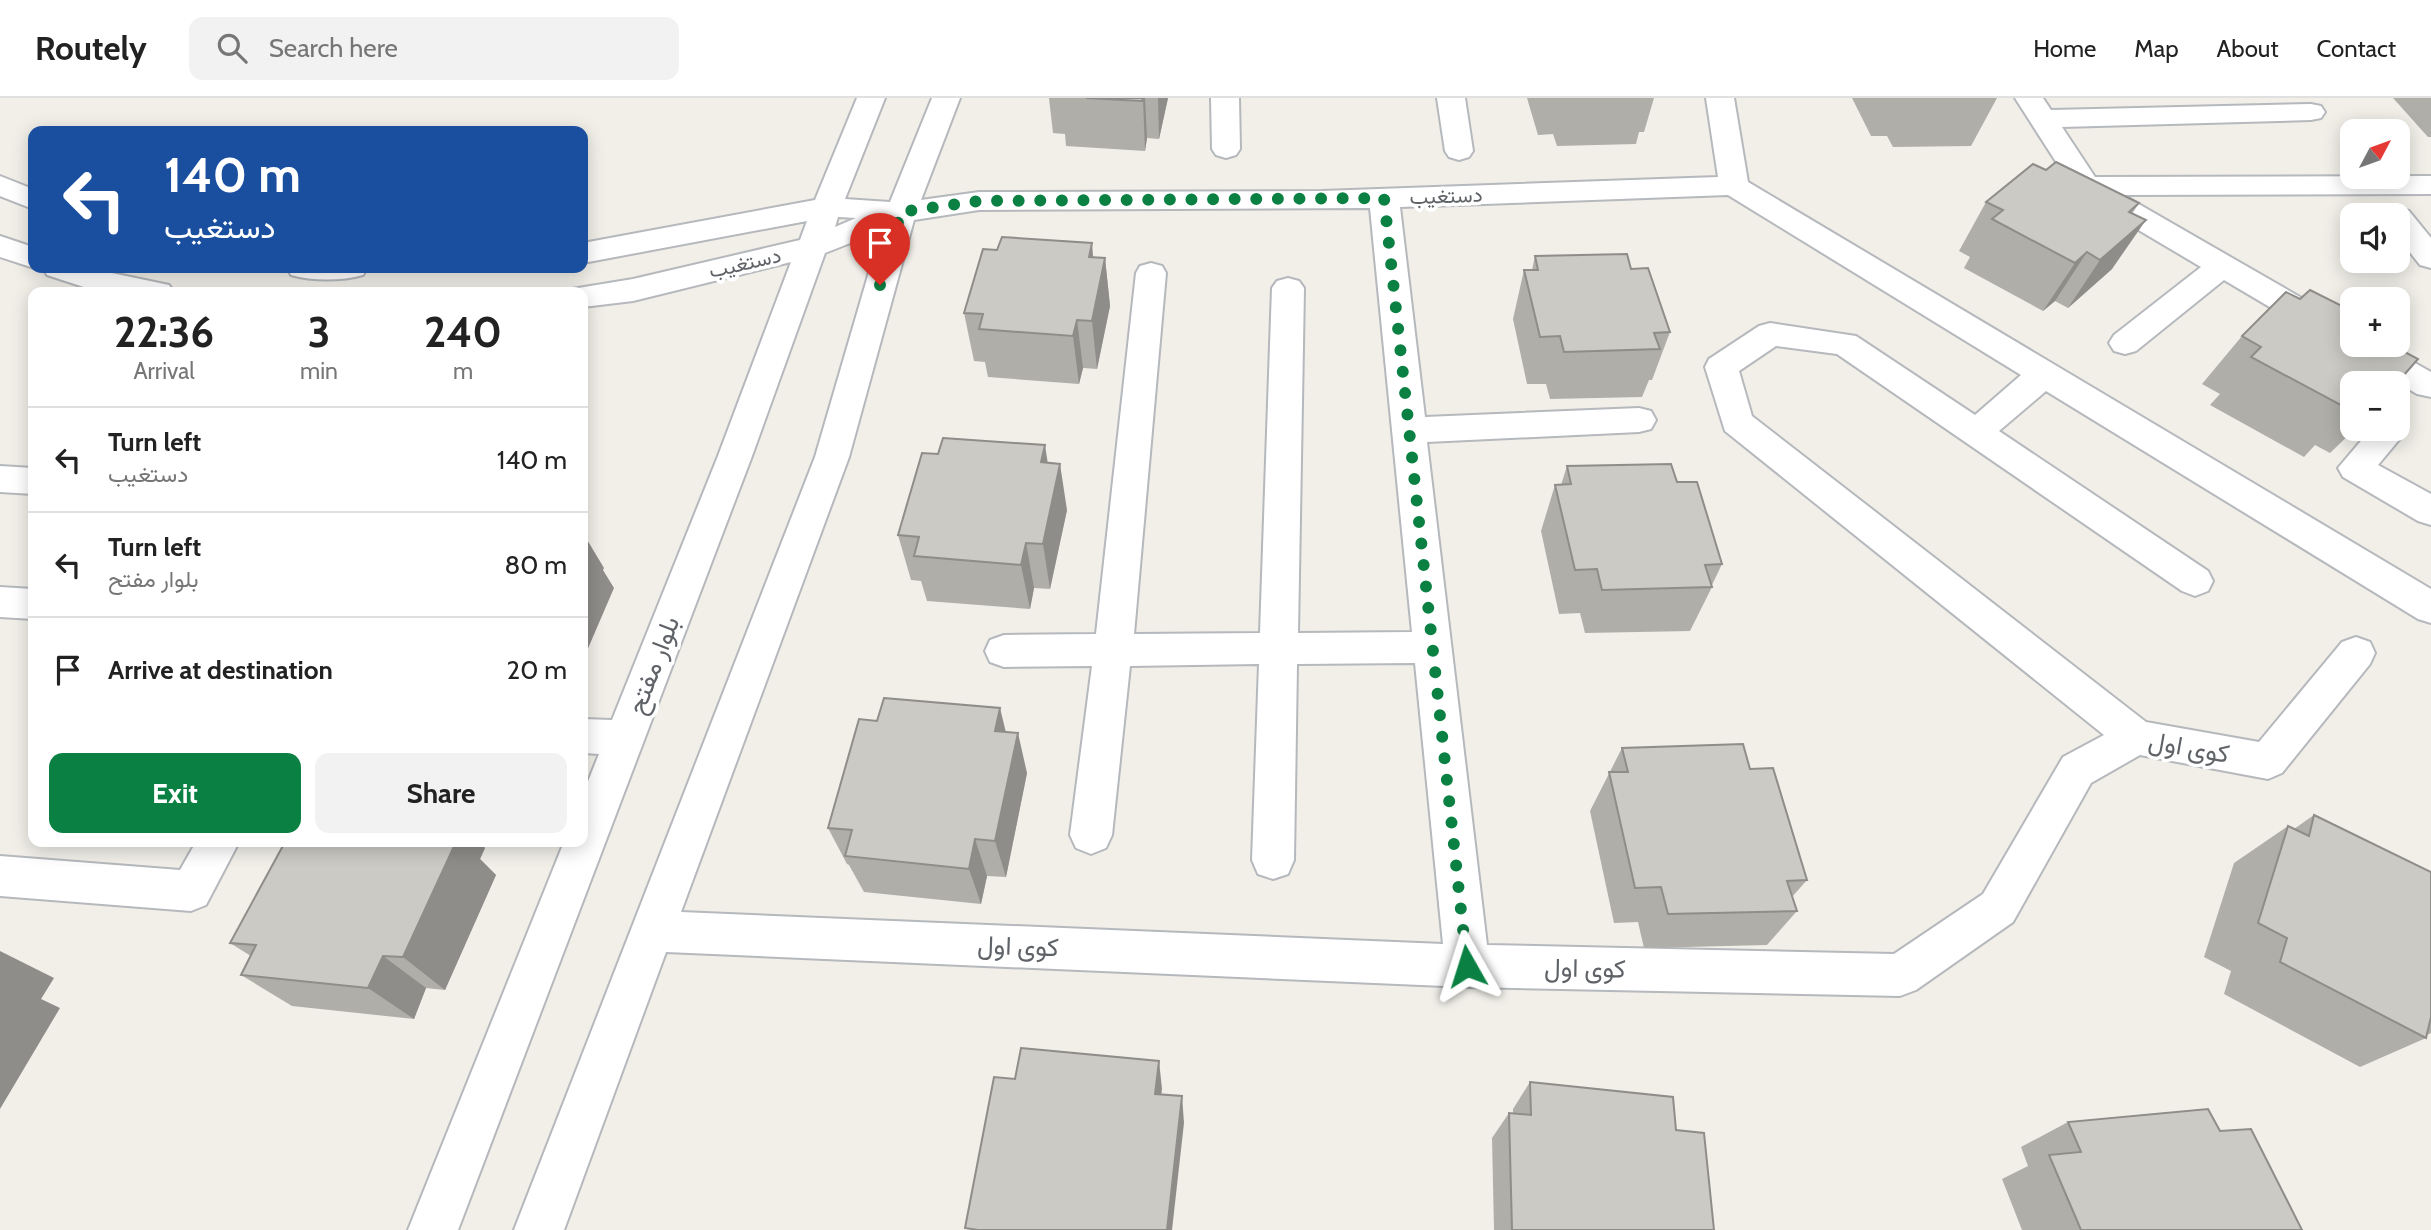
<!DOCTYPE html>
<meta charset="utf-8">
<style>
:root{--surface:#fff;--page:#f2f2f2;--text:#222;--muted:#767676;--line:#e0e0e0;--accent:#0b8043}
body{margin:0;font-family:Cabin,Vazirmatn,sans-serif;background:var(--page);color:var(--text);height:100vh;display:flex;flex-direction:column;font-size:26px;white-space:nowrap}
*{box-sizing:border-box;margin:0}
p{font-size:23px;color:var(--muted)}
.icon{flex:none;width:38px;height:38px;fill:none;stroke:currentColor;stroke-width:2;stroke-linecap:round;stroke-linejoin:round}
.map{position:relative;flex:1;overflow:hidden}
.details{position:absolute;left:28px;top:189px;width:560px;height:560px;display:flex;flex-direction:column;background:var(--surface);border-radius:14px;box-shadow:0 4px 18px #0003}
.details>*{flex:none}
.guide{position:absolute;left:28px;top:28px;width:560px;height:147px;border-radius:14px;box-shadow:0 4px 18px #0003;background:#1a4fa0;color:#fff;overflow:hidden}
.needle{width:46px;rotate:49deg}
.controls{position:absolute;left:2340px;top:21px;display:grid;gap:14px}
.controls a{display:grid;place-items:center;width:70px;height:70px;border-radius:14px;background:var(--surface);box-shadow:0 4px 18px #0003;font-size:35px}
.pin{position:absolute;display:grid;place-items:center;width:60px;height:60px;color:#fff;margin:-72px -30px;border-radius:50% 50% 50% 0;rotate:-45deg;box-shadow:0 0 7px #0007}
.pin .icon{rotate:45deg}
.me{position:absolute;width:77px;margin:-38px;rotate:354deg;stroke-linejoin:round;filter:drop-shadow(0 0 5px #0008)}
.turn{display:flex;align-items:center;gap:24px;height:147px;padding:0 21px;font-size:32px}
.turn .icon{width:91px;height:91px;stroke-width:2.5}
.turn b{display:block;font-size:49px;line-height:60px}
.eta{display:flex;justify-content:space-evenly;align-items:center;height:119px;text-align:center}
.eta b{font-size:42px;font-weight:700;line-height:49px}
.cta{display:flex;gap:14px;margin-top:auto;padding:14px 21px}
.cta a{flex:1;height:80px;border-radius:14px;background:var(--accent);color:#fff;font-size:28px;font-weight:700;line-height:80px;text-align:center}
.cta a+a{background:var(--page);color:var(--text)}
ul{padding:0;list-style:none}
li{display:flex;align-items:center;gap:21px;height:105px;padding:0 21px;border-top:2px solid var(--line)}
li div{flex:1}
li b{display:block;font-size:26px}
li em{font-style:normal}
header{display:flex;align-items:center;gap:42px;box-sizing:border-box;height:98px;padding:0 35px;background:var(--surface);border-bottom:2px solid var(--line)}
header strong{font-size:33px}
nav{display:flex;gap:38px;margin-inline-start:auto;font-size:24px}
.search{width:490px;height:63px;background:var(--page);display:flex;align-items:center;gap:18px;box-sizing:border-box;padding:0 24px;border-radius:14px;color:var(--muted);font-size:26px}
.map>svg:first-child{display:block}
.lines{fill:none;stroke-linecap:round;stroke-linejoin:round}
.minor-casing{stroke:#b5b8bc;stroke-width:4}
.minor{fill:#fff;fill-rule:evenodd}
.wall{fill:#afaea9}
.shaded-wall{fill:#8f8d8a}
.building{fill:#cccac5;stroke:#8f8d8a;stroke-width:2}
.route{stroke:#0b8043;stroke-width:12;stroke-dasharray:0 21.6}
.labels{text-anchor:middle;stroke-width:7;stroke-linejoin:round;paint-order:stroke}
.far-street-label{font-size:21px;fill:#5f6368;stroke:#fff}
.street-label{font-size:26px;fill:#5f6368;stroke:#fff}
</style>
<header>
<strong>Routely</strong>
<div class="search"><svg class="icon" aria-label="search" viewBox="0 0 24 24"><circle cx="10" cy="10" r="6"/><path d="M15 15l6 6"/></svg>Search here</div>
<nav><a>Home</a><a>Map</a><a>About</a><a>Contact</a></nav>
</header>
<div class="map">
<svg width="2431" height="1132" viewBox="0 0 2431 1132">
<rect width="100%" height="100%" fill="#f1efe8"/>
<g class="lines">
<defs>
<g id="minor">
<path d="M857,0H885L845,101L890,104L932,0H960L921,102L979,94L1322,93L1718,79L1706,0H1734L1748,84L2431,491V525L2418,521L2046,293L1999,333L2208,473L2213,483L2208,493L2195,498L2182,493L1837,256L1776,248L1739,273L1752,318L2146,624L2259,644L2342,544L2356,539L2370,544L2375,555L2370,566L2282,675L2268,681L2140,657L2091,685L2013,824L1916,892L1900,898L1467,889L666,854L564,1132H514L815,359L881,133L825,155L752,358L458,1132H408L564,744H583V696L599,656L583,655V621L612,622L718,358L791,164L633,203L583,209V194H570L572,191L633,181L800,142L807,123L583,165V145L815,102ZM1728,97L2021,277L1975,317L1856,238L1770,225L1759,228L1709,261L1705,269L1725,333L2104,637L2063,659L1983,796L1894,856L1487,847L1427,344L1639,334L1651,331L1656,322L1651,313L1639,310L1425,319L1400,109ZM1370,110L1412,534L1298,535L1304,190L1299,183L1288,180L1277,183L1272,190L1260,535L1134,536L1166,175L1162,168L1151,165L1140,168L1136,175L1096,536L1004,537L990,542L985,553L990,564L1004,569L1092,568L1070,737L1076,750L1091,756L1106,750L1112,737L1130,568L1259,566L1252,762L1258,776L1273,781L1288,776L1294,762L1297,566L1415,565L1443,846L681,814L849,359L914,122L979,112ZM838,119L856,120L835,129Z"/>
<path d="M1211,0H1239L1240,51L1236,57L1226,60L1216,57L1212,51Z"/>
<path d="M1437,0H1465L1473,53L1469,59L1459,62L1449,59L1445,53Z"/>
<path d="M2015,0H2043L2051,12L2311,6L2321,8L2325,14L2321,20L2311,22L2062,29L2095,79L2431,78V96L2123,97L2352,229V247H2383L2431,274V299L2417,296L2224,182L2136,253L2125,256L2114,253L2109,245L2114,237L2201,169L2076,95Z"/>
<path d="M0,78L33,91V111L0,98Z"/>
<path d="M2398,110L2409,113L2431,140V170L2420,167L2398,139V117H2385L2387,113Z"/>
<path d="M0,138L33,149L34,170L0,159Z"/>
<path d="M43,170H88L169,187L174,194H99L47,177Z"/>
<path d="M287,170H367L363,177C342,183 312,183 291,177Z"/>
<path d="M2398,321L2403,322L2408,331L2378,367L2431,396V427L2418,423L2343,379L2338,370L2371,331H2398Z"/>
<path d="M0,368L33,370V396L0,394Z"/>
<path d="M0,489L33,491V521L0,519Z"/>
<path d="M196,744H239L206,807L191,813L0,798V758L180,772Z"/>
</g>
</defs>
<use href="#minor" class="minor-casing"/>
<use href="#minor" class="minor"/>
</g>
<g class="wall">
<path d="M1049,0H1168L1159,41L1147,40L1145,53L1066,48L1065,36L1053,35Z"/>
<path d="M1527,0H1654L1644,34H1639L1636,46L1557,48L1553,36L1538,37Z"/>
<path d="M1852,0H1997L1971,48L1893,49L1887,38H1871Z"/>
<path d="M2393,0H2431V39H2428Z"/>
<path d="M2046,72L2139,105L2132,116L2112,171L2068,210L2055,203L2043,213L1964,170L1970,159L1959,153L1986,104Z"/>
<path d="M997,152L1105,160L1110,208L1097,271L1083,270L1079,286L988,279L985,264L974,263L964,215Z"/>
<path d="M1535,158L1631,171L1670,234L1652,282H1649L1642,299L1550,301L1546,286H1527L1513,221L1524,172H1532Z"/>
<path d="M2242,238L2352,285V331H2355L2330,355L2315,347L2304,359L2210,307L2220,296L2202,286Z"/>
<path d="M1048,365L1067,412L1050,491L1034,490L1030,511L927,503L921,483L911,482L898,437Z"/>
<path d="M1567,368L1677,384L1722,466L1712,487V489L1690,533L1585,535L1580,515L1559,516L1541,433L1555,387H1561Z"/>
<path d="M1006,634L1027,675L1006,779L987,778L981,806L864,794L849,767L847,766L828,730Z"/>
<path d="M1622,650L1750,671L1807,782L1792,799L1797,813L1767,847L1644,850L1638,824L1614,825L1590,713Z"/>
<path d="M2314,717L2431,774V935L2427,937L2426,940L2360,969L2224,896L2231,873L2204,859L2234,765L2288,728L2294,731Z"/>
<path d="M285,744H479L485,750L480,761L496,777L445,892L426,890L414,921L292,908L241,877L251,858L230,845Z"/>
<path d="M1530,984L1676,1032L1714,1132H1494L1492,1040L1509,1015H1513V1011Z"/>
<path d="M2068,1024L2220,1033L2302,1132H2022L2002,1081L2028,1068L2021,1049Z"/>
</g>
<g class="shaded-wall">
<path d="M1143,0H1145L1147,40L1145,53Z"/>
<path d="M1158,0H1168L1159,41Z"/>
<path d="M2146,122L2112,171L2068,210L2100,162Z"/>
<path d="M1092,145L1096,194L1089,159Z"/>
<path d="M2087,154L2055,203L2043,213L2075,165Z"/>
<path d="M1105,160L1110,208L1097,271L1092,223Z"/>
<path d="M1077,222L1083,270L1079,286L1073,238Z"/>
<path d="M1045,347L1052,393L1041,364Z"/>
<path d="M1060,366L1067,412L1050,491L1043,446Z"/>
<path d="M583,435L604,470L603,472L614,490L583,562Z"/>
<path d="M1026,445L1034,490L1030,511L1021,467Z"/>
<path d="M1000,610L1010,651L995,633Z"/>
<path d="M1018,635L1027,675L1006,779L995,743Z"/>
<path d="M975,741L987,778L981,806L969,771Z"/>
<path d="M441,744H479L485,750L480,761L496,777L445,892L403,859Z"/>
<path d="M0,853L54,880L41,901L60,910L0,1011Z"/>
<path d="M383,858L426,890L414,921L368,890Z"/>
<path d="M1159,963L1162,991L1158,1022L1155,996Z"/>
<path d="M1182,998L1184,1025L1172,1132H1167Z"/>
</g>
<g class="building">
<path d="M1086,0H1143L1142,3Z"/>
<path d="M2056,64L2139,105L2129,114L2146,122L2100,162L2087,154L2075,165L1992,121L2003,112L1986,104L2033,66L2046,72Z"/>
<path d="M1002,139L1092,145L1089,159L1105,160L1092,223L1077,222L1073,238L979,231L983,216L964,215L983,151L997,152Z"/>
<path d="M1627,156L1631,171L1648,170L1670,234L1654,235L1660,251L1564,254L1560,238L1540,239L1524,172H1538L1535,158Z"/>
<path d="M2310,192L2352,213V247H2398V235L2408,241L2399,251L2418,261L2397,285H2352V309L2350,312L2251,259L2261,249L2242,238L2286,194L2300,201Z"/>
<path d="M943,340L1045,347L1041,364L1060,366L1043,446L1026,445L1021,467L914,458L919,439L898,437L922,355L938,356Z"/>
<path d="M1671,366L1677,384H1697L1722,466L1705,467L1712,489L1602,492L1597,471L1575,472L1555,387L1571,386L1567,368Z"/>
<path d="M583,445L587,446L583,455Z"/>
<path d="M884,600L1000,610L995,633L1018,635L995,743L975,741L969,771L845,758L852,732L828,730L859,621L877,623Z"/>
<path d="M1743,646L1750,671L1773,670L1807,782L1787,783L1797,813L1668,816L1661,789L1635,790L1609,674H1628L1622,650Z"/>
<path d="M2314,717L2431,774V919L2426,940L2280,864L2287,840L2258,825L2288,728L2309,738Z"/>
<path d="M285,744H456L403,859L383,858L368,890L241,877L256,847L230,845Z"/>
<path d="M1021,950L1159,963L1155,996L1182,998L1167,1132H978L965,1130L994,979L1015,981Z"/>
<path d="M1530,984L1673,999L1676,1032L1704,1035L1714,1132H1512L1509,1015L1531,1017Z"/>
<path d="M2208,1011L2220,1033L2251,1031L2302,1132H2081L2049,1057L2081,1054L2068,1024Z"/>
</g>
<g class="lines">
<path class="route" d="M880,187L901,114L979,103L1384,100L1467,868"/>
</g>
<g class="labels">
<g class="far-street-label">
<text transform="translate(1446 98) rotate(-2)" y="7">دستغیب</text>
<text transform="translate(745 165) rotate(-13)" y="7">دستغیب</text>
</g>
<g class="street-label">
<text transform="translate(653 567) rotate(-69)" y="9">بلوار مفتح</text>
<text transform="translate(2189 649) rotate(10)" y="9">کوی اول</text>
<text transform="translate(1018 848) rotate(2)" y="9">کوی اول</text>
<text transform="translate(1585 870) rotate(1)" y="9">کوی اول</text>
</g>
</g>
</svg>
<div class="controls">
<a><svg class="needle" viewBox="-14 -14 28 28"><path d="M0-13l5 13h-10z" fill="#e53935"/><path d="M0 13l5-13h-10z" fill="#767676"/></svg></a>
<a><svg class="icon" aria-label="sound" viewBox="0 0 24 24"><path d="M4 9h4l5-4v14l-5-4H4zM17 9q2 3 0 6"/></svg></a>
<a>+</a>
<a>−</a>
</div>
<div class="pin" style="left:880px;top:187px;background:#d93025"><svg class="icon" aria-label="arrive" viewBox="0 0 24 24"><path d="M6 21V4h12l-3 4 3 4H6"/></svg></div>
<svg class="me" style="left:1467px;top:868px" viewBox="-20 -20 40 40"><path d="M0-17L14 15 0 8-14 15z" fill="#0b8043" stroke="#fff" stroke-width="4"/></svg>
<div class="guide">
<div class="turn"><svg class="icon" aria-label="left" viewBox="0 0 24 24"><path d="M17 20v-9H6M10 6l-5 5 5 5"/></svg><div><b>140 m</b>دستغیب</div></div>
</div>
<section class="details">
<div class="eta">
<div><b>22:36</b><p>Arrival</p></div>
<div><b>3</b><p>min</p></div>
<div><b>240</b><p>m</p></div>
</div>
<ul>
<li><svg class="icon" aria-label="left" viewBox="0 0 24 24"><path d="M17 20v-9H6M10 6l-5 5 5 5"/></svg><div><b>Turn left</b><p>دستغیب</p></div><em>140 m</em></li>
<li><svg class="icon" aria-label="left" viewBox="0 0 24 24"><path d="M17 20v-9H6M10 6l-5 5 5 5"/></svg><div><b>Turn left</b><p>بلوار مفتح</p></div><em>80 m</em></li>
<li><svg class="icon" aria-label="arrive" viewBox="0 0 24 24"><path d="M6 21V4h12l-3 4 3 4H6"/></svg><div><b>Arrive at destination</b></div><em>20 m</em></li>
</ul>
<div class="cta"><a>Exit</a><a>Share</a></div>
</section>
</div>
